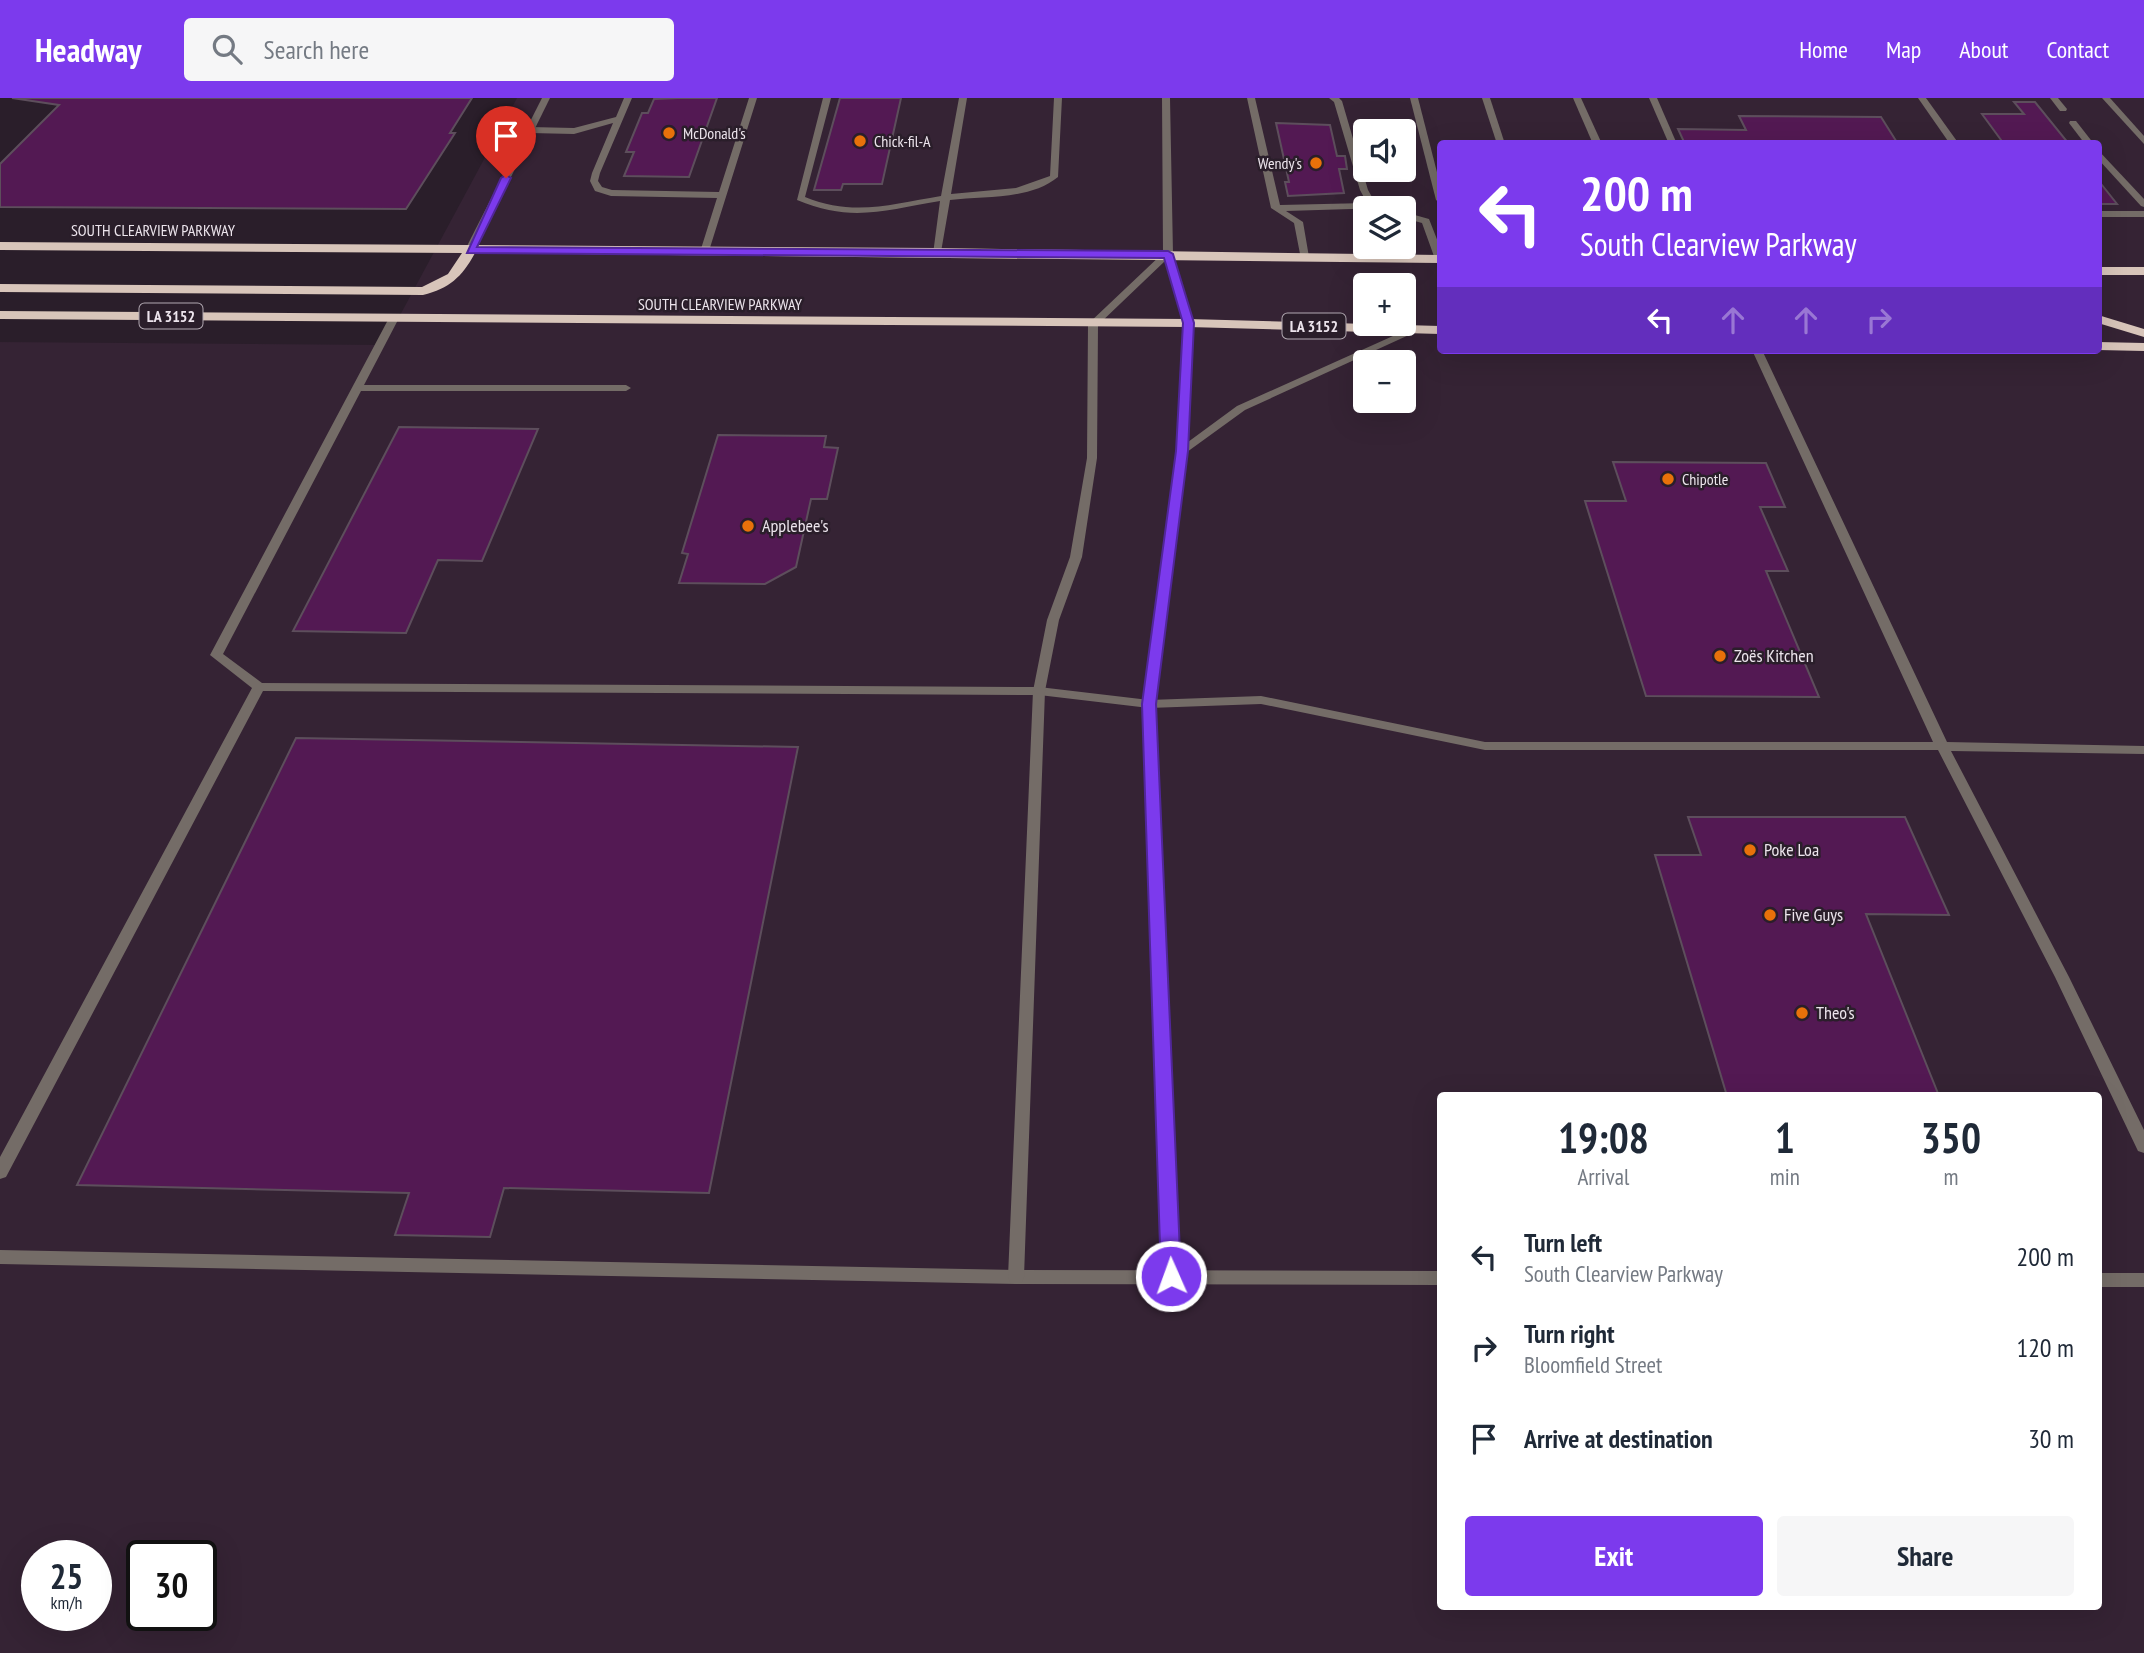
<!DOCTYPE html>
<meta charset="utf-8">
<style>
:root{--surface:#fff;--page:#f6f6f7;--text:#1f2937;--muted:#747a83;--accent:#7c3aed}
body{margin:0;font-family:"PT Sans Narrow",sans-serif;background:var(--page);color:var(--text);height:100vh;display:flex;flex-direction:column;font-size:26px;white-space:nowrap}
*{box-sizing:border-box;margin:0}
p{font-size:23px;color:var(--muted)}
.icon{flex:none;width:38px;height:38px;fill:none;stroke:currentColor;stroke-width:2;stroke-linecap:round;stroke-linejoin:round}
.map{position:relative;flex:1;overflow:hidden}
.side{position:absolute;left:1437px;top:994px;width:665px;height:518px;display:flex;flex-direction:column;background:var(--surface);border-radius:7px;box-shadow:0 7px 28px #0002}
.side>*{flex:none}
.banner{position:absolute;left:1437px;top:42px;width:665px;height:214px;border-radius:7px;box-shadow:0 7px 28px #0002;background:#7c3aed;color:#fff;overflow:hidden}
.fabs{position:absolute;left:1353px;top:21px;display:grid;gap:14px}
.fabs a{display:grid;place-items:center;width:63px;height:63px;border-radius:7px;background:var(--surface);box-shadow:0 7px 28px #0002;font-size:35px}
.speed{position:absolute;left:21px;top:1442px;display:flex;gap:14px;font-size:35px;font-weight:700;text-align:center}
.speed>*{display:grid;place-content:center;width:91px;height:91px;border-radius:50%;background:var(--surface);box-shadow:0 7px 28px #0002;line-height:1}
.speed small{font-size:18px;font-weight:400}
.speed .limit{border:4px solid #111;border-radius:10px;background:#fff;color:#111}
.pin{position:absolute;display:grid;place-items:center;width:60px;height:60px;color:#fff;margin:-72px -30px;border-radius:50% 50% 50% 0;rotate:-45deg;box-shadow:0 0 7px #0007}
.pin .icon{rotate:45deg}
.me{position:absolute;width:77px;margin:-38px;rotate:358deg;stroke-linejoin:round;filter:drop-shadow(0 0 5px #0008)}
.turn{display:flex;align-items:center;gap:24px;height:147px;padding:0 28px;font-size:32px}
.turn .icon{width:91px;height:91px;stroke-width:2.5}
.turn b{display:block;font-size:49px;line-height:60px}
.lanes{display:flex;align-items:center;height:66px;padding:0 28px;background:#0003;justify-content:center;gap:35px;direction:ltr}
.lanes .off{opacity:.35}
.eta{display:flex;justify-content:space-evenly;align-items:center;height:119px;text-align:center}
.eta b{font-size:42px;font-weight:700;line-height:49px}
.cta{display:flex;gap:14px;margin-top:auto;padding:14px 28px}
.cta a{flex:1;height:80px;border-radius:7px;background:var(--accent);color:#fff;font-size:28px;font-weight:700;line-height:80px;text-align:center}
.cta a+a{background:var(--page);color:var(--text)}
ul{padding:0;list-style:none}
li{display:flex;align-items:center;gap:21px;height:91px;padding:0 28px}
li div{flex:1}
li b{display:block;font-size:26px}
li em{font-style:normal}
header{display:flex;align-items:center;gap:42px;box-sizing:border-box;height:98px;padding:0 35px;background:var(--accent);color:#fff}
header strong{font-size:33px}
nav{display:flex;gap:38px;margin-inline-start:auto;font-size:24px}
.search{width:490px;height:63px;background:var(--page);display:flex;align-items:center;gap:18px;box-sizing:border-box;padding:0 24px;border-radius:7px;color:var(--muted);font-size:26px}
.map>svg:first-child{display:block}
.built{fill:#352334;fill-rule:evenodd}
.building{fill:#531953;stroke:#5d4e5c;stroke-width:2}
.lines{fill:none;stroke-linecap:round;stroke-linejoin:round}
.service{fill:#746c67;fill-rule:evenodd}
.minor{fill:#746c67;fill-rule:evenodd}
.trunk{fill:#d8c5ba;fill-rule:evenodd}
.route{fill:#7c3aed;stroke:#51269a;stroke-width:2}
.food-dot{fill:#e8710a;stroke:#2a1e2a;stroke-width:2.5}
.labels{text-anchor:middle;stroke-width:5;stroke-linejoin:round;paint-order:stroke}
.far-poi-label{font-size:16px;fill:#ece4ec;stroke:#2a1e2a;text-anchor:start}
.far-street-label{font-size:16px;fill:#ece4ec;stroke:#2a1e2a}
.shield{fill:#2a1e2a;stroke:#b2a9b2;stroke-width:2}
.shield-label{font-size:16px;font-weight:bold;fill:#ece4ec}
.poi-label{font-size:18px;fill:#ece4ec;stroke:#2a1e2a;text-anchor:start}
</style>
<header>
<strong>Headway</strong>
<div class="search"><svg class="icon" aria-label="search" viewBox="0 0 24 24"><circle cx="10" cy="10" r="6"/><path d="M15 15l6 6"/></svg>Search here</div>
<nav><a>Home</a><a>Map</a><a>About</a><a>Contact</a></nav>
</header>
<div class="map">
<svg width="2144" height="1555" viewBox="0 0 2144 1555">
<rect width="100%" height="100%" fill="#2a1e2a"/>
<path class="built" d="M517,0H2144V1555H0V244L384,247ZM1365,33H1404V72H1365ZM1440,46H2098V252H1440ZM1365,110H1404V149H1365ZM1365,187H1404V226H1365ZM1365,264H1404V303H1365ZM1440,998H2098V1508H1440ZM37,1458H96V1517H37ZM142,1458H201V1517H142Z"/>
<g class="building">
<path d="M12,0H472L450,35H455L406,111L0,109V66L59,7Z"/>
<path d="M678,0H717L689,79L624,78L634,54H626L642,15H648L654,1Z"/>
<path d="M840,0H901L882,86H843L841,92H814Z"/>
<path d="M2014,4H2035L2069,46H2004L1982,16H2024Z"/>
<path d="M1739,18L1881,19L1898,46H1685L1678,31L1746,32Z"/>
<path d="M1276,25L1330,27L1337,58H1345L1347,71H1339L1344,95L1288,98L1285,84H1289Z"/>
<path d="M2098,82L2117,106H2098Z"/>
<path d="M399,329L538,331L482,463L438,462L406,535L293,533Z"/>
<path d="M718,337L826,338L824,349L838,350L827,401H811L796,469L765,486L679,485L688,456L682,455Z"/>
<path d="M1613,364L1766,365L1785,409H1760L1788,473H1766L1819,599L1646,598L1585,403H1626Z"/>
<path d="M296,640L798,649L709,1095L504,1090L490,1139L395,1137L409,1095L77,1087Z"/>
<path d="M1688,719H1905L1949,817L1866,816L1939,998H1727L1655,757H1701Z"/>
</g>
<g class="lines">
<g class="service">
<path d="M624,0H632L600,75L598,83L602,89L612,92L719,94L749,0H757L708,156L700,154L717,100L611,98L595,93L590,83L592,75L613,25L574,36L530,35L526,32L530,29L574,30L616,19Z"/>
<path d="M823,0H831L805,99C854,119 892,106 941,98L959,0H967L951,96L1016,90L1050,78L1054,0H1062L1058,79C1030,102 984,98 950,102L941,154L933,156L940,103C885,112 852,125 797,102Z"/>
<path d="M1247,0H1255L1280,107L1367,105L1360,92L1334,4L1329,0H1339L1342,3L1368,92L1376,106L1384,110L1286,113L1303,124L1309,159L1301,161L1294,125L1271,110Z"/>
<path d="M1410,0H1418L1440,86V105L1436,102Z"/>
<path d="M1482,0H1490L1505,46H1497Z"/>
<path d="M1573,0H1581L1602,46H1593Z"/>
<path d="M1649,0H1657L1677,46H1669Z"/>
<path d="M2050,0H2058L2067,11L2066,13H2060Z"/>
<path d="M2102,0H2110L2144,38V46Z"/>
<path d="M2070,23H2076L2094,46H2085L2069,25Z"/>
<path d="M2098,52L2144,101V109L2141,108L2098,61Z"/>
<rect x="2098" y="113" width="46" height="6"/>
<path d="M1404,114L1429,121L1440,149V164L1435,161L1422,125L1404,120Z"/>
<path d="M394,217L399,220L364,287H626L631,290L626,293H361L223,556L262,585L1039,589L1149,602L1261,598L1485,644H1933L1752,252H1762L1947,644L2144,648V656L1951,653L2069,879L2144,1032V1055L2138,1053L2055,879L1938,652H1485L1261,606L1149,610L1039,597L263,593L6,1079L0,1081V1059L252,590L210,557L389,220Z"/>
<path d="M0,1152L1016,1172L1440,1173V1187L1016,1186L0,1166Z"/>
<rect x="2098" y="1175" width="46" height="14"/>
</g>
<g class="minor">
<path d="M542,0H550L475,152L467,154L465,152Z"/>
<path d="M1162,0H1170L1173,156L1193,225L1188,344L1237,308L1413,229L1422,231L1245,312L1187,354L1155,606L1179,1178L1177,1183L1171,1185L1165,1183L1163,1178L1143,606L1177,353L1183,225L1165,163L1098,227L1097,360L1082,459L1059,522L1045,593L1024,1179L1022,1184L1016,1186L1010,1184L1008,1179L1033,593L1047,522L1070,459L1087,360L1088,226L1163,155Z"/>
<path d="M1918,0H1926L1959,46H1950Z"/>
</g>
<g class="trunk">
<path d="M0,144L936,150L1440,157V165L475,155C462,179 450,190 423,197L0,194V186L422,189L448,176L462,155L0,152Z"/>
<rect x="2098" y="169" width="46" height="8"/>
<path d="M0,213L1188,221L1440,228V236L1188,229L0,221Z"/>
<path d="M2098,217L2144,231V239L2098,225Z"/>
<path d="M2098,244L2144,245V253L2098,252Z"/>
</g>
</g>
<path class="route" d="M506,77L511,80L477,149L1168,153L1173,156L1194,225L1188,353L1156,606L1181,1178L1178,1184L1171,1187L1164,1184L1161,1178L1142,606L1176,353L1183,225L1164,160L467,155L501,80Z"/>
<g class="food-dot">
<circle cx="669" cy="35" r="7"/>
<circle cx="860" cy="43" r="7"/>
<circle cx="1316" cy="65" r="7"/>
<circle cx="1668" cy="381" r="7"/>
<circle cx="748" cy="428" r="7"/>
<circle cx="1720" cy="558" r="7"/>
<circle cx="1750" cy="752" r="7"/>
<circle cx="1770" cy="817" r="7"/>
<circle cx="1802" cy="915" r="7"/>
</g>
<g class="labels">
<g class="far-poi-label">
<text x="683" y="41">McDonald's</text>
<text x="874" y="49">Chick-fil-A</text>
<text x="1302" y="71" text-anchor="end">Wendy's</text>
<text x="1682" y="387">Chipotle</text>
</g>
<g class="far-street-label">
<text x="153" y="138">SOUTH CLEARVIEW PARKWAY</text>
<text x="720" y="212">SOUTH CLEARVIEW PARKWAY</text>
</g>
<g class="shield">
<rect x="139.5" y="205.5" width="63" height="25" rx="5"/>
<rect x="1282.5" y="215.5" width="63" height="25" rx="5"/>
</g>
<g class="shield-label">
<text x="171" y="224">LA 3152</text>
<text x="1314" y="234">LA 3152</text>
</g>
<g class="poi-label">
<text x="762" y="434">Applebee's</text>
<text x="1734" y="564">Zoës Kitchen</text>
<text x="1764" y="758">Poke Loa</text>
<text x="1784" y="823">Five Guys</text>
<text x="1816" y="921">Theo's</text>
</g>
</g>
</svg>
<div class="fabs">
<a><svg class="icon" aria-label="sound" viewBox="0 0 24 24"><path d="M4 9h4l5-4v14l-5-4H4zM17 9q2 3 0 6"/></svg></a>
<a><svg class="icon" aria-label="layers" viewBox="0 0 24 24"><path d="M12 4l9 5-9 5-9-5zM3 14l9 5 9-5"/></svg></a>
<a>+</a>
<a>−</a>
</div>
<div class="speed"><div>25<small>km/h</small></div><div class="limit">30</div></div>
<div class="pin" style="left:506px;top:80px;background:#d93025"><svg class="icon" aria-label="arrive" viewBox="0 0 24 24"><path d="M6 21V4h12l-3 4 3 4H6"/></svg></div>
<svg class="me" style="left:1171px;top:1178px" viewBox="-20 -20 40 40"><circle r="17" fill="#7c3aed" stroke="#fff" stroke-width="3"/><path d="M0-11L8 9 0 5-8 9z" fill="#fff"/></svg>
<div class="banner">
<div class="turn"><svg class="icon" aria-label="left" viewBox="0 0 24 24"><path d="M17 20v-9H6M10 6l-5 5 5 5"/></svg><div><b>200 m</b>South Clearview Parkway</div></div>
<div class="lanes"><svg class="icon" aria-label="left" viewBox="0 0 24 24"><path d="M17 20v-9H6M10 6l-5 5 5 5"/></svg><svg class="icon off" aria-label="ahead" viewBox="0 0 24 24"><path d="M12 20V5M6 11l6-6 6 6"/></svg><svg class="icon off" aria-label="ahead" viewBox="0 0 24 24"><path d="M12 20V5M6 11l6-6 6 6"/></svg><svg class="icon off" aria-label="right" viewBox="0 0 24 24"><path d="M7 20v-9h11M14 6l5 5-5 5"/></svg></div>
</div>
<section class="side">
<div class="eta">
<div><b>19:08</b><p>Arrival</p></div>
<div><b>1</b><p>min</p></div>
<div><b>350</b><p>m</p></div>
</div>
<ul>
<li><svg class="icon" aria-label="left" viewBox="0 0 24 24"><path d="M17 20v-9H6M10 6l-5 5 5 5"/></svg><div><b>Turn left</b><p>South Clearview Parkway</p></div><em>200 m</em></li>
<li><svg class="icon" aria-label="right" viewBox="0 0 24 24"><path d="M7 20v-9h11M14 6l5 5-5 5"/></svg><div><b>Turn right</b><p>Bloomfield Street</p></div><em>120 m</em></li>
<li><svg class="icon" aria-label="arrive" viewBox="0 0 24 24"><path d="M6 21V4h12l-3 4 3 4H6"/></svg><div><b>Arrive at destination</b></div><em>30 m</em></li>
</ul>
<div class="cta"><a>Exit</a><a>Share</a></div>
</section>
</div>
